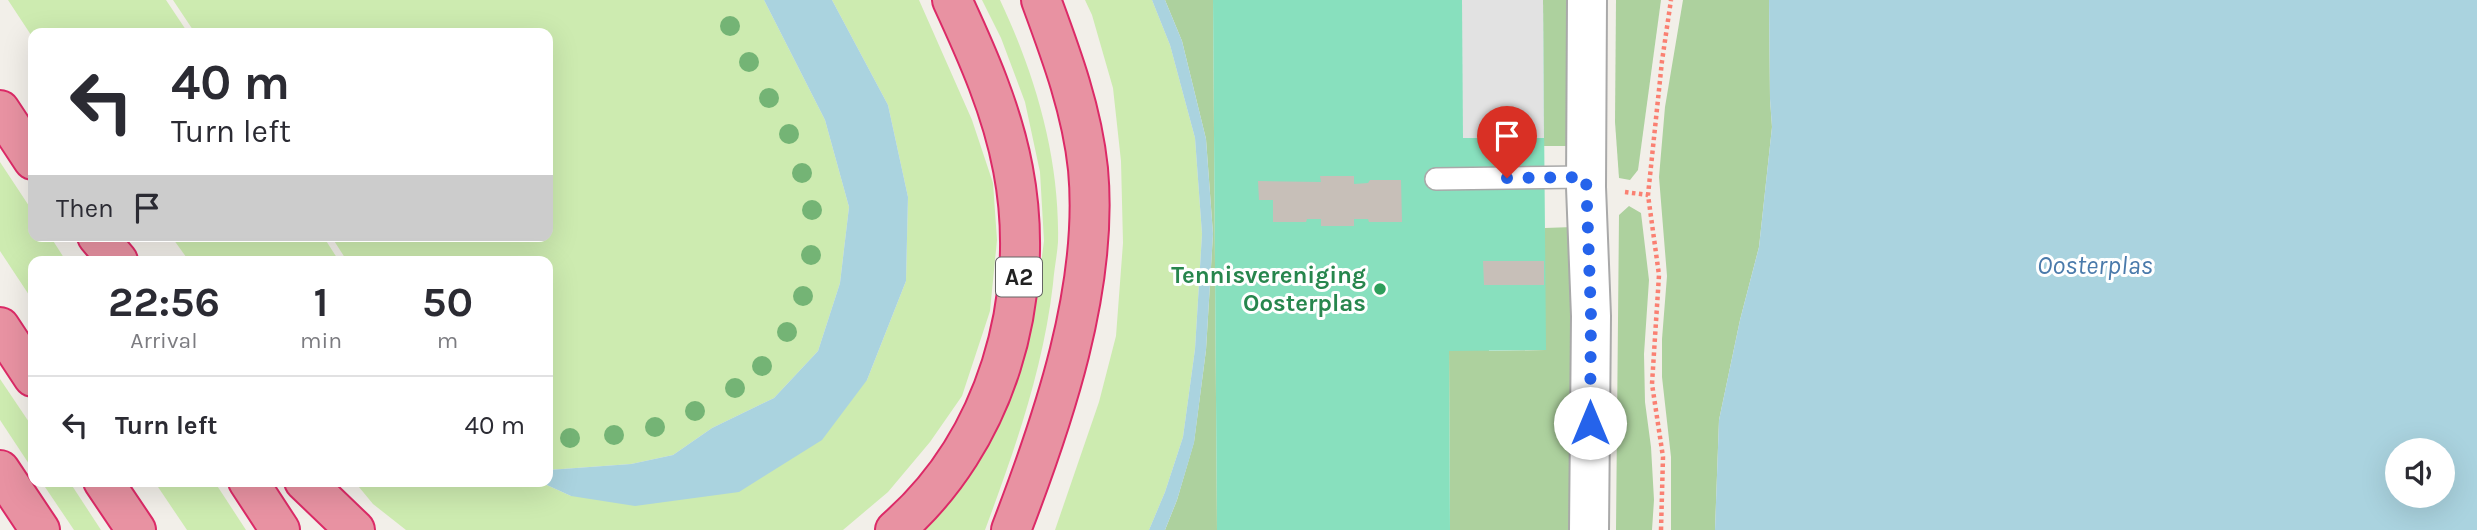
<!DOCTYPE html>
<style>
:root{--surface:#fff;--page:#f2f2f3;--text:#2b2b33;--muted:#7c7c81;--line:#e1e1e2}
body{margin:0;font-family:Karla,sans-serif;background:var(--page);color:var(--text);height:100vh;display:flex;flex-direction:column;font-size:26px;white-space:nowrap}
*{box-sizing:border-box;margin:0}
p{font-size:23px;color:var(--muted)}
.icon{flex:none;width:38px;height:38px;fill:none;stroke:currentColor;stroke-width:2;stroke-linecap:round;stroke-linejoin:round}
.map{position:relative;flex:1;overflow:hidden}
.details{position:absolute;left:28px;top:256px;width:525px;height:231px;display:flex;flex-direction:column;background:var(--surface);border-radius:14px;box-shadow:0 7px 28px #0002}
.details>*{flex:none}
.banner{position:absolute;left:28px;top:28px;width:525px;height:214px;border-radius:14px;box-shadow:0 7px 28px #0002;background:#fff;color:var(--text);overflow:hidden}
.tools{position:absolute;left:2385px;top:438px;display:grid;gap:14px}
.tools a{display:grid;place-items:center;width:70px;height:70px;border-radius:50%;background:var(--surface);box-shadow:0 7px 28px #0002;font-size:35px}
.pin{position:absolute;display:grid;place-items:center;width:60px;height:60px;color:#fff;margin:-72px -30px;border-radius:50% 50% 50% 0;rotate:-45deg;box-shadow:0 0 7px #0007}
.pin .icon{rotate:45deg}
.me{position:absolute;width:77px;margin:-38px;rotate:0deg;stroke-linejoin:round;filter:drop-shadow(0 0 5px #0008)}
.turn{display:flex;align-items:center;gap:24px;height:147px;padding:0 28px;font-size:32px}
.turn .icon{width:91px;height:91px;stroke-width:2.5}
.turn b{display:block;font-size:49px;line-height:60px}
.then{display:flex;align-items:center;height:66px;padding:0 28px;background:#0003;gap:14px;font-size:26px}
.eta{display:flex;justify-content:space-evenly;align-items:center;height:119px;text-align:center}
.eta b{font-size:42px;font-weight:700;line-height:49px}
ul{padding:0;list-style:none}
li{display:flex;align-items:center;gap:21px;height:98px;padding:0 28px;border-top:2px solid var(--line)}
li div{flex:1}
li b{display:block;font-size:26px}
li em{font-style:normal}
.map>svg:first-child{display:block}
.grass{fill:#cdebb0}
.forest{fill:#add19e}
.pitch{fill:#88e0be}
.parking{fill:#e2e2e2}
.water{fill:#aad3df;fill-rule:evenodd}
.building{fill:#c7bfb8}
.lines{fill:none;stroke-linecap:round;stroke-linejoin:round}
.service-casing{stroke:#a9a9a9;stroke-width:24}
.minor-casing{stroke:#a9a9a9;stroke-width:42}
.motorway-casing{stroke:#dc2a67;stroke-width:42}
.path{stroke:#fa8072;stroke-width:4.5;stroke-dasharray:3.5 3.5;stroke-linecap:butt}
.service{stroke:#fff;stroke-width:21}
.minor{stroke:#fff;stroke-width:38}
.motorway{stroke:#e892a2;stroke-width:38}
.tree{fill:#74b475}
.route{stroke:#2563eb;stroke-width:12;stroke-dasharray:0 21.6}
.leisure-dot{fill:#2e9e5b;stroke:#fff;stroke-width:2.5}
.labels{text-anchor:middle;stroke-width:6;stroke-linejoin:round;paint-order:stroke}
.shield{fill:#fff;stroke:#646464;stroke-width:2}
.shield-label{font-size:23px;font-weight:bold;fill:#222}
.leisure-label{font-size:24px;font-weight:bold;fill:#27864d;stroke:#fff;text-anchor:end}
.water-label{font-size:26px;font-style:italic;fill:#4a7aab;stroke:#fff}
</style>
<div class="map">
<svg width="2477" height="530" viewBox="0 0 2477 530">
<rect width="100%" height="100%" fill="#f2efe9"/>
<g class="grass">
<path d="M8,0H166L188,33H33V38Z"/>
<path d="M173,0H764L825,120L849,207L840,283L818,351L774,398L712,428L673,455L631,464L548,470V261H347L331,236H548V33H195Z"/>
<path d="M832,0H919L972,120L993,183L997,240L990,311L962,396L930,442L888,492L843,530H406L373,504L354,481H538L571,496L867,380L906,281L908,197L888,105Z"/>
<path d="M982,0H1000C1035,74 1060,158 1058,242C1057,256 1054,270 1053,284C1043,370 1015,449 985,530H913L1002,412L1034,317L1044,241L1040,172L1025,102L1001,38Z"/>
<path d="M1085,0H1152L1170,45L1195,138L1202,234L1195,349L1183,437L1165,492L1149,530H1055L1099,402L1116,336L1123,243L1121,161L1113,88L1092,15Z"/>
<path d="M0,162L33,212V236H50L66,261H33V301L0,251Z"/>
<path d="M171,236H323L339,261H189Z"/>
<path d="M0,379L33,428V470L0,420Z"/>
<path d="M41,481H69L101,530H74Z"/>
<path d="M154,481H214L246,530H187Z"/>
</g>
<g class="forest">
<path d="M1165,0H1213L1217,530H1165L1177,500L1194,442L1206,350L1213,234L1206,139L1182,41Z"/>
<path d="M1543,0H1573V146H1544Z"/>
<path d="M1616,0H1661L1638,170L1630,180L1619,178L1615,122Z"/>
<path d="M1683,0H1769L1770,99L1772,127L1759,247L1740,320L1719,420L1715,530H1671V457L1662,377V339L1667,276L1659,177L1665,107Z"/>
<path d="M1629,206L1641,213L1649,280L1644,354L1645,402L1651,447L1654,500L1652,530H1616L1619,215Z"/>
<path d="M1573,227L1570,530H1450L1449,351L1485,242L1489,351L1545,350V228Z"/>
</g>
<path class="pitch" d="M1213,0H1543L1546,350L1449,351L1450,530H1217Z"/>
<path class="parking" d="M1462,0H1543L1544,138H1463Z"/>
<g class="water">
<path d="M764,0H832L888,105L908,197L906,281L867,380L822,440L739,492L635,506L571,496L538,481H548V470L631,464L673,455L712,428L774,398L818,351L840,283L849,207L825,120Z"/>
<path d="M1152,0H1165L1182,41L1206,139L1213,234L1206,350L1194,443L1177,500L1165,530H1149L1165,492L1183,437L1195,349L1202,234L1195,138L1170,45Z"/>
<path d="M1769,0H2477V530H1715L1719,420L1740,320L1759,247L1772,127L1770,99ZM2398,450H2443V495H2398Z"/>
</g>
<g class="building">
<path d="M1320,176H1354V184L1368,183L1370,180H1401L1402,222H1369L1368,219H1354V226H1321V219H1307L1306,222H1273V200H1259L1258,181L1321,182Z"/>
<path d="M1483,261H1544V285H1484Z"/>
</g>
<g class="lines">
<defs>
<path id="service" d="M1436,179L1586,177"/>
<path id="minor" d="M1587,0L1586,187L1591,316L1589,530"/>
<g id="motorway">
<path d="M0,110L33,160"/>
<path d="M97,236L118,261"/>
<path d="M0,327L33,377"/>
<path d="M0,470L40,530"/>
<path d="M103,481L136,530"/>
<path d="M248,481L280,530"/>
<path d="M304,481L355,530"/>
<path d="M895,530C996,442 1038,299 1013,169C1002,110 977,54 952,0"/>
<path d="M1011,530C1053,421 1099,287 1088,169C1082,110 1061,54 1041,0"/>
</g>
</defs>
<use href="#service" class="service-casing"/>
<use href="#minor" class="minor-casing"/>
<use href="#motorway" class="motorway-casing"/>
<g class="path">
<path d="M1625,192L1648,195"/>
<path d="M1661,530L1663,457L1652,384L1659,275L1648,195L1662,61L1671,0"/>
</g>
<use href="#service" class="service"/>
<use href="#minor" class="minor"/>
<use href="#motorway" class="motorway"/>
</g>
<g class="tree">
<circle cx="730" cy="26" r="10"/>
<circle cx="749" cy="62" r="10"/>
<circle cx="769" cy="98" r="10"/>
<circle cx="789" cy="134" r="10"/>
<circle cx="802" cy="173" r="10"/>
<circle cx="812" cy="210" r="10"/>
<circle cx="811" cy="255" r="10"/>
<circle cx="803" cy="296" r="10"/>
<circle cx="787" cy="332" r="10"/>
<circle cx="762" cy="366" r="10"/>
<circle cx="735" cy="388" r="10"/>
<circle cx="695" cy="411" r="10"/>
<circle cx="655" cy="427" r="10"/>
<circle cx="614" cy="435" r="10"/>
<circle cx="570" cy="438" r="10"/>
</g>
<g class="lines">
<path class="route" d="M1507,178L1586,177L1591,316L1590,423"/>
</g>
<circle class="leisure-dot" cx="1380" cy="289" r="7"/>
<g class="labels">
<rect class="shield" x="996" y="257.5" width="46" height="39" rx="5"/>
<g class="shield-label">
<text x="1019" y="285">A2</text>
</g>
<g class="leisure-label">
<text x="1366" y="283">Tennisvereniging<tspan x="1366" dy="28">Oosterplas</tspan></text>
</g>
<g class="water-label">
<text x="2095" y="274">Oosterplas</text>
</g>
</g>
</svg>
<div class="tools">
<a><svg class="icon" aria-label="sound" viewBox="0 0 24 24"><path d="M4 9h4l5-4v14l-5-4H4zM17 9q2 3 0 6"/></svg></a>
</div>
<div class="pin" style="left:1507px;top:178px;background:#d93025"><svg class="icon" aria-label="arrive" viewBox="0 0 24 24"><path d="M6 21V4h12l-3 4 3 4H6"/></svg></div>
<svg class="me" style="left:1590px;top:423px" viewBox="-20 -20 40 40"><circle r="19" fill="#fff"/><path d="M0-13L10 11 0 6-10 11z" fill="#2563eb"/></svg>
<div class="banner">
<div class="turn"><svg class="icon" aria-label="left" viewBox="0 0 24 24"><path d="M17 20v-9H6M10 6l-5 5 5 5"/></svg><div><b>40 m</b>Turn left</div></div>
<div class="then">Then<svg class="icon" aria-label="arrive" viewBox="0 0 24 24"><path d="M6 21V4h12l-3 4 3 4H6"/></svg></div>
</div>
<section class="details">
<div class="eta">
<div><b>22:56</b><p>Arrival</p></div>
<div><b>1</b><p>min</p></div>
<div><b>50</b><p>m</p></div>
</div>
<ul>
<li><svg class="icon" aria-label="left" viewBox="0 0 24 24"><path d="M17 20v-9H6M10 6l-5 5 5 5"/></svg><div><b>Turn left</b></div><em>40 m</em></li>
</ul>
</section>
</div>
